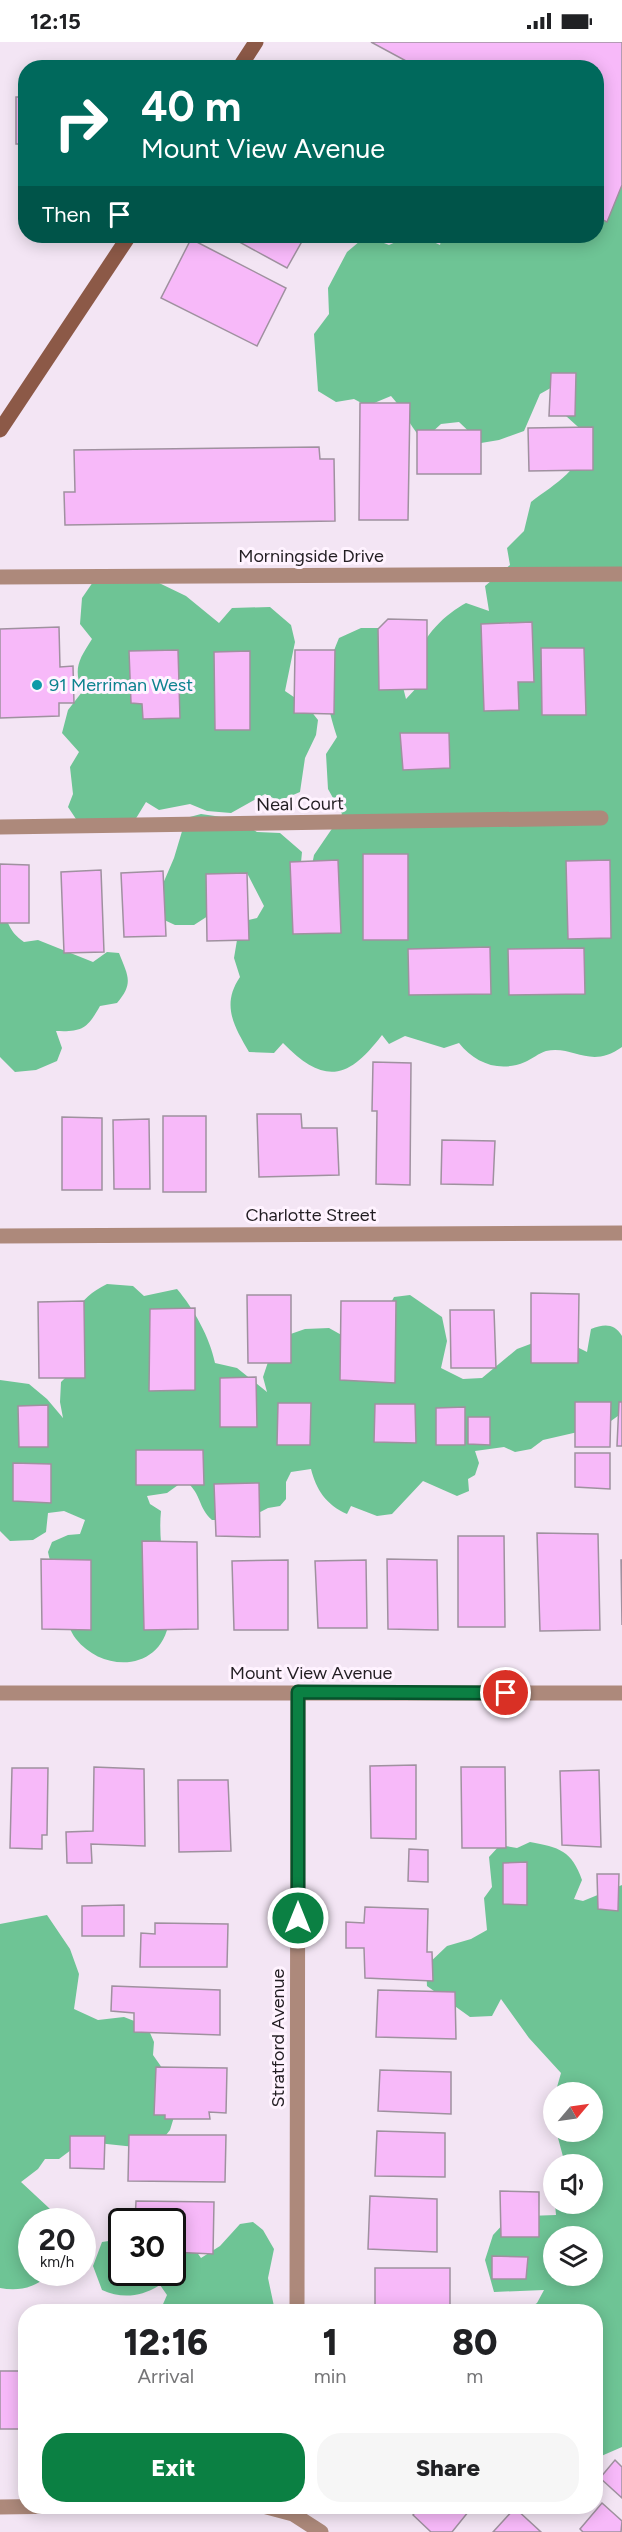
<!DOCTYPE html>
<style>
:root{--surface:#fff;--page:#f6f6f6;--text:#202124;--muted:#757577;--accent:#0b8043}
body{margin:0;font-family:Figtree,sans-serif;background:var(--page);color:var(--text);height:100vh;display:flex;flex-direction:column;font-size:22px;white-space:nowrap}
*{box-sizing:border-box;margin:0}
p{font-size:20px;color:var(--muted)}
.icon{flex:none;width:33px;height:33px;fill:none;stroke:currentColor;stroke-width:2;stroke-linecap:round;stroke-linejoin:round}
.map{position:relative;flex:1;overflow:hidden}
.side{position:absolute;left:18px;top:2262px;width:585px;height:210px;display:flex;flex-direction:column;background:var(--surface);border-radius:24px;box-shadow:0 3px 15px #0003}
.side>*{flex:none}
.hud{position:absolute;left:18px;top:18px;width:586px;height:183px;border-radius:24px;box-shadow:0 3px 15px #0003;background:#00695c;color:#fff;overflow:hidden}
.needle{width:39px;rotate:61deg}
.controls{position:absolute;left:543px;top:2040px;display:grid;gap:12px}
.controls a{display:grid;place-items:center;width:60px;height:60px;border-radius:50%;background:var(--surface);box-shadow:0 3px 15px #0003;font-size:30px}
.speed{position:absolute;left:18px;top:2166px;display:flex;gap:12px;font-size:30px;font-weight:700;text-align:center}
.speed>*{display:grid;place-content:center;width:78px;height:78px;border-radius:50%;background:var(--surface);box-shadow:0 3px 15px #0003;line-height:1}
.speed small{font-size:15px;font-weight:400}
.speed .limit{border:3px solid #111;border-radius:9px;background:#fff;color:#111}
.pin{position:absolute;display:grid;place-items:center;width:51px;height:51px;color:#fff;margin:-26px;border:3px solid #fff;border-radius:50%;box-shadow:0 2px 6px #0007}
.me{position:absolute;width:66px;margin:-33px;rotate:0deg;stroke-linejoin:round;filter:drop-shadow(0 0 4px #0008)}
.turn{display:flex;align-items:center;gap:21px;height:126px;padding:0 24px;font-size:27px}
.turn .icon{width:78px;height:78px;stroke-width:2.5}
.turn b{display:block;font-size:42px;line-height:51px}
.then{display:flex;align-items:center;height:57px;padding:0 24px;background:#0003;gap:12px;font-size:22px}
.eta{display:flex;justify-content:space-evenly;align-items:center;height:102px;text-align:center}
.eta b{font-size:36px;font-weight:800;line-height:42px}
.cta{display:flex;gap:12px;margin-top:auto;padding:12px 24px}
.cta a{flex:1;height:69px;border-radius:24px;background:var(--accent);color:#fff;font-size:24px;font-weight:800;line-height:69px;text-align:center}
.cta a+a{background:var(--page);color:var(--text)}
.status{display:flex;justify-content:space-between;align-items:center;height:42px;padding:0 30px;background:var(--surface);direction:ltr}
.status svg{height:16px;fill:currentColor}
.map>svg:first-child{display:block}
.forest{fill:#6ec495;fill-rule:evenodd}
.building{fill:#f7b9f9;stroke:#9f919f;stroke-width:1.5}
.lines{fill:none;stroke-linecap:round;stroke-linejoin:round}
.minor{stroke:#ad897b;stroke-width:15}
.secondary{stroke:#8c5947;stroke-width:15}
.route-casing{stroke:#07532c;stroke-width:15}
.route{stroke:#0b8043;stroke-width:10}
.culture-dot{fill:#0f9aa8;stroke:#fff3ff;stroke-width:2}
.labels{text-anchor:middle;stroke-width:6;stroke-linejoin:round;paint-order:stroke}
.street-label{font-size:18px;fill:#221d22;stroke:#fff3ff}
.culture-label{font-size:18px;fill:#0d838f;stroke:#fff3ff;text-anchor:start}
</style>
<div class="status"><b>12:15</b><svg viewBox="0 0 49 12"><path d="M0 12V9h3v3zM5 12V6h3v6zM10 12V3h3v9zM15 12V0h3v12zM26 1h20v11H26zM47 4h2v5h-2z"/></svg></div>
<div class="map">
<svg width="622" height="2490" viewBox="0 0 622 2490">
<rect width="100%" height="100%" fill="#f3e5f4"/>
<g class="forest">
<path d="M622,136V1005C590,1028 574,1003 546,1009C539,1011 532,1017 525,1020C499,1031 475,1021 459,1001L444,1006L405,994L389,1002L382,993C348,1038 324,1043 283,1001L274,1011L249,1010C234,984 221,963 240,935L234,916L240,880L257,876L264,864L247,831L232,837L211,872L194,883H175L160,876L159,851L174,816L186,776L201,772L236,777L257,790L280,791L302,810L300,831L309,838L314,813L342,772L328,747L326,712L337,695C324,654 322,636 339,596L361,586H388L406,657L420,642C420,634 418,626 419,618C420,595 447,571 466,561L489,569L485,544L510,523L507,506L524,489L531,460C557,440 581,429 587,393L566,374L556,343L540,352L524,389L499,398L481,401L459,380L441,382L430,392L420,395C409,382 403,367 391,354L367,364L354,357L336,360L318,349L314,292L329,272L328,246L347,210L366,194L389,203C414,193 416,192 440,203L442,194H524L523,199L552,194H597V164Z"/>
<path d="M93,540H157L186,554L219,581L232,566L270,565L291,583L295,600L285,649L307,664L318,678L316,693L305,716L300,750L279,759L265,752L231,771L207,769L190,762L159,768L146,760L135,778L76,777L68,765L73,752L70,725L79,710L62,691L68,668L82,650C73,625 79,618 92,597L80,582L82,556Z"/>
<path d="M0,871C12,882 7,888 24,900L38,898L93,920L107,910L119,911C128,934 134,941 117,961L100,964C87,987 82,990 56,989L62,1006L57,1019L36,1028L15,1030L0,1015Z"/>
<path d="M107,1242L133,1244L144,1254L177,1247C194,1267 210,1296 215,1321L237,1326L267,1350L263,1335L271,1311L282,1295L305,1287L329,1286L354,1300L385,1272L394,1255L410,1253L442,1275L447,1299L441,1326L463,1337L482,1336L517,1307L541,1298H563L587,1310L591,1287C604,1282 614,1281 622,1294V1371L604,1384L543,1398L531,1407L515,1410L504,1405L475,1409L479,1421L475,1433L468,1437L469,1449L457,1454L423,1439L392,1472L377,1474L351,1464L347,1472C326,1463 316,1447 311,1427L291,1430L286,1440V1457L280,1464L268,1466L245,1478H212C197,1464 203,1454 185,1438L167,1451L147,1454L150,1462L161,1469C158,1497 165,1527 167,1556C168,1563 170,1572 169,1579C162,1629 104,1632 76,1597C65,1584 52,1528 48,1510L52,1500L68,1493L80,1492L85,1478L64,1469L48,1471L46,1490L33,1498L10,1499L0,1489V1338L29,1342L47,1357L63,1376L60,1360L61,1340L72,1329C72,1287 64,1264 107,1242Z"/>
<path d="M530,1800C559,1805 572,1809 582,1838L574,1857L583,1859L622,1843V2405L599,2415L596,2435V2270L525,2269L537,2261L544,2248L494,2250L485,2218L493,2193L507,2178L528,2174L556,2173L555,2162H592V2122H565L558,2096L560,2090H592V2050H559L557,2045L561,2031L529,1996L501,1957L492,1974L470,1975L427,1944L426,1924L447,1904L471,1897L487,1888L484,1856L492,1845L489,1815L500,1803L517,1806ZM554,2194H592V2234H554Z"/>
<path d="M47,1873L70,1907L79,1932L74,1967L98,1978L124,1975L147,1984L154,2000L153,2013L167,2033L177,2065L170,2088L158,2103L135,2105L88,2100L75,2105L59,2117H45L38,2127L21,2140L63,2179L32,2180V2230L51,2231C37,2245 20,2250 0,2246V1882Z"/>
<path d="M253,2180L263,2188L274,2207L268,2236L275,2269H160L167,2253L160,2243C141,2255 122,2257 102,2248L93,2224L102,2200L122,2197V2230H172L173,2194L191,2202L201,2216L220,2204L240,2182Z"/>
</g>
<g class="building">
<path d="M371,0H622V143L607,180L597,175V26H419Z"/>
<rect x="16" y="55" width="10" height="47"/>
<path d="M233,194H305L287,226L232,196Z"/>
<path d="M191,197L286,246L257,304L161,256Z"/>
<path d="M551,331H576L575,374H549Z"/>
<path d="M360,361H410L408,478H359Z"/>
<path d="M593,385V428L529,429L528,386Z"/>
<rect x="417" y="388" width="64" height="44"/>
<path d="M319,405L320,417H334L335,479L65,483L64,450H75L74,408Z"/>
<path d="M388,577L427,578V647L379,648L378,587Z"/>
<path d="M532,580L534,640H518L519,668L484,669L481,582Z"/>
<path d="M59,585L60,625L73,624L74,661H59V674L0,676V587Z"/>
<path d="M541,606H584L586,673H542Z"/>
<path d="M178,608L180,676L143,677L142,662L131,661L129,609Z"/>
<path d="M295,608H335L334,672L294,671Z"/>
<path d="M250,609V688H215L214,610Z"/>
<path d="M400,691H449L450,726L403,728Z"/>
<rect x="363" y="812" width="45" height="86"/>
<path d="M338,818L341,891L293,892L290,820Z"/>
<path d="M610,818L611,896L568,897L566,819Z"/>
<path d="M0,822L29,823V881H0Z"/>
<path d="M101,828L104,910L64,911L61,830Z"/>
<path d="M163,829L166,894L124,895L121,831Z"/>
<path d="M247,831L249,898L207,899L206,832Z"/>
<path d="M490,905L491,952L409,953L408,907Z"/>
<path d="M584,906L585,952L509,953L508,907Z"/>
<path d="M373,1020L411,1021L410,1143L376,1142L377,1069H372Z"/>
<path d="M257,1072H301L302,1086H337L339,1133L259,1135Z"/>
<rect x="163" y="1074" width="43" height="76"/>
<path d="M62,1075L102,1076V1148H62Z"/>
<path d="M149,1077L150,1147H114L113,1078Z"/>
<path d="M442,1098L495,1099L493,1143L441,1142Z"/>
<path d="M531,1251L579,1252L578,1321H531Z"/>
<path d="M247,1253H291V1321H248Z"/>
<path d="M84,1259L85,1336H39L38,1260Z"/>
<path d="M341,1259H396L395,1341L340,1338Z"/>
<path d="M195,1266V1348L149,1349L150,1267Z"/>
<path d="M450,1268H494L496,1326H451Z"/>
<path d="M256,1335L257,1385H220V1336Z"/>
<path d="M575,1360H611L610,1405H575Z"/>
<path d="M619,1360H622V1404H617Z"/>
<path d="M278,1361H311L310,1403H277Z"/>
<path d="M375,1362H415L416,1401L374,1400Z"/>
<path d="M48,1363V1405H19L18,1364Z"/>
<path d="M465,1365V1403H436V1366Z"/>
<path d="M468,1375H490V1403L468,1402Z"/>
<path d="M136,1408H203L204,1443H136Z"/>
<path d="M575,1411H610V1447L575,1445Z"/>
<path d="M13,1421L51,1422V1461L13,1459Z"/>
<path d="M259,1441L260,1495L216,1494L214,1442Z"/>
<path d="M537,1491L598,1492L600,1588L540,1589Z"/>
<path d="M458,1494H504L505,1585H458Z"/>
<path d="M142,1499L197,1500L198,1587L144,1588Z"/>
<path d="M41,1517L91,1518V1588L42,1587Z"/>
<path d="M387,1517L437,1518L438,1588L388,1587Z"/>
<path d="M288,1518V1588H234L232,1519Z"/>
<path d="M366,1518L367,1586H318L315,1519Z"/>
<path d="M621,1518H622V1583Z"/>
<path d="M416,1723V1797L371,1796L370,1724Z"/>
<path d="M94,1725L144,1727L145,1804L91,1802L92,1821H67L66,1790L93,1789Z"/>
<path d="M461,1725H505L506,1806H462Z"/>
<path d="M12,1726H48L47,1793H42V1807L10,1806Z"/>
<path d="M599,1728L601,1805L562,1803L560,1729Z"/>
<path d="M178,1738H228L231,1809L179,1810Z"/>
<path d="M409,1807L428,1808V1840L408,1839Z"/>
<path d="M527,1820V1863L503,1862V1821Z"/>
<path d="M597,1832H619L618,1869L598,1867Z"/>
<path d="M124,1863V1894H82V1864Z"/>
<path d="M365,1865L428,1867L427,1910H432L433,1939L365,1936L364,1906H346V1880L364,1881Z"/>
<path d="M155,1881L228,1882L227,1925H140L141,1891L155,1892Z"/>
<path d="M112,1944L220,1948V1993L134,1990V1971L111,1969Z"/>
<path d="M378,1948L455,1950L456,1997L376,1995Z"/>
<path d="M156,2025L227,2026L226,2071L209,2070L210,2077H165V2073H154Z"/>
<path d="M380,2028L451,2030V2072L378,2069Z"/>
<path d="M377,2089L445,2091V2135L375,2134Z"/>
<path d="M129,2093H226L225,2140L128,2139Z"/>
<path d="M70,2094H105L104,2127L70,2126Z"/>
<path d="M500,2149L539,2150V2195H501Z"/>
<path d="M370,2154L437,2157V2210L368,2207Z"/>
<path d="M136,2159L214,2160L213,2212L172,2210V2180H135Z"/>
<path d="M492,2214L528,2215L526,2237H492Z"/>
<rect x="375" y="2226" width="75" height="44"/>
<rect x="0" y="2329" width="26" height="58"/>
<path d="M615,2418L622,2425V2456L600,2436Z"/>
<path d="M602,2461L622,2479L621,2490H583L580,2487Z"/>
<path d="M420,2464H473L452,2490H431L413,2473Z"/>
<path d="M515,2466L541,2490H493Z"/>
</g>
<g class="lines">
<g class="minor">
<path d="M0,535L622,532"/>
<path d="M0,785L601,776"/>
<path d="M0,1194L622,1191"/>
<path d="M0,1651H622"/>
<path d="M297,2270L298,1650"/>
<path d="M263,2464L293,2472L321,2490"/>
<path d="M0,2465L69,2464"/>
</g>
<g class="secondary">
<path d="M239,26L256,0"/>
<path d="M0,388L129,194"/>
</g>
</g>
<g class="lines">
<defs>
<path id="route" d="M298,1876V1650L506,1651"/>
</defs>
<use href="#route" class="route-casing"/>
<use href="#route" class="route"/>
</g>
<circle class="culture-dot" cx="37" cy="643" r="6"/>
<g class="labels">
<g class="street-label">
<text x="311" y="520">Morningside Drive</text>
<text transform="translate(300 762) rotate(-1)" y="6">Neal Court</text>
<text x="311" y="1179">Charlotte Street</text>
<text x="311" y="1637">Mount View Avenue</text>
<text transform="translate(278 1996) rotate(-90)" y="6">Stratford Avenue</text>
</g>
<g class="culture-label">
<text x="49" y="649">91 Merriman West</text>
</g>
</g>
</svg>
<div class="controls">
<a><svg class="needle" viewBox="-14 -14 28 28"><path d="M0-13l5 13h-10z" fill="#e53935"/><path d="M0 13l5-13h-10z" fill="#757577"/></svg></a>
<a><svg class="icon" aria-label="sound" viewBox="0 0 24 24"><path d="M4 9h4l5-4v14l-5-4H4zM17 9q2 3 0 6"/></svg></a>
<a><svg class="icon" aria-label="layers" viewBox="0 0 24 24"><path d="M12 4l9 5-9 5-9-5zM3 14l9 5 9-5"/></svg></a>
</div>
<div class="speed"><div>20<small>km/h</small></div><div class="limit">30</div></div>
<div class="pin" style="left:506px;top:1651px;background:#d93025"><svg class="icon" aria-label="arrive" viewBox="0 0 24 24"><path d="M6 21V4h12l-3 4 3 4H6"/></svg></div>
<svg class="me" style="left:298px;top:1876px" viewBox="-20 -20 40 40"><circle r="17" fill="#0b8043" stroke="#fff" stroke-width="3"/><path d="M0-11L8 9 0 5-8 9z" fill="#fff"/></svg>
<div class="hud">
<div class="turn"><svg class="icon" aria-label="right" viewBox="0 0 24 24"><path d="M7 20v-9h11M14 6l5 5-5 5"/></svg><div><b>40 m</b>Mount View Avenue</div></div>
<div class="then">Then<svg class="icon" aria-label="arrive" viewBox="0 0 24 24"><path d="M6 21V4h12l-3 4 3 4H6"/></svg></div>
</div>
<section class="side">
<div class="eta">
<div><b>12:16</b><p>Arrival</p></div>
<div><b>1</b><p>min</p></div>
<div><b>80</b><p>m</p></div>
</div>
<div class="cta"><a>Exit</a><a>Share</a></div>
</section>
</div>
